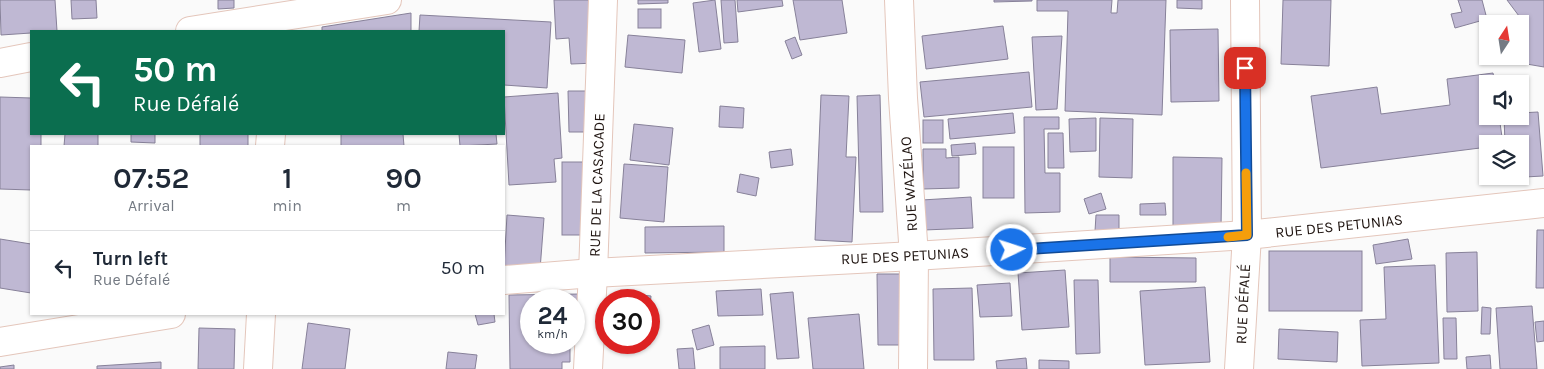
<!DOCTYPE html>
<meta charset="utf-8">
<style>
:root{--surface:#fff;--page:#f2f2f3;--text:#1f2937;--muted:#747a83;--line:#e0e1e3}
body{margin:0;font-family:Karla,sans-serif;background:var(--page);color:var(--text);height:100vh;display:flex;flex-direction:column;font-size:19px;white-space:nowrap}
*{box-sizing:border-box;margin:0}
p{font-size:16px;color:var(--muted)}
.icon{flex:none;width:28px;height:28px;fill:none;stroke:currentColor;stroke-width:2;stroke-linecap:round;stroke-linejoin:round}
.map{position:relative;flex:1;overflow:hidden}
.side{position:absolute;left:30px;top:145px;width:475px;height:170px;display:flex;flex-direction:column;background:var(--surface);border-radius:0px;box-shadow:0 1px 4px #0004}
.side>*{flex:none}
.top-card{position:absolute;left:30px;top:30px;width:475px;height:105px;border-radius:0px;box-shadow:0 1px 4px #0004;background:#0b6e4f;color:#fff;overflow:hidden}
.needle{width:32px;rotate:12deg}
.tools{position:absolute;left:1479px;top:15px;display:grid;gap:10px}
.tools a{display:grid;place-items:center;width:50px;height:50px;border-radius:0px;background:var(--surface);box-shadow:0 1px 4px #0004;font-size:25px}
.speed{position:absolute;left:520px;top:289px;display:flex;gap:10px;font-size:25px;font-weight:700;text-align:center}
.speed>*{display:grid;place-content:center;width:65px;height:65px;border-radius:50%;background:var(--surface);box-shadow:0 1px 4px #0004;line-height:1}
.speed small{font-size:12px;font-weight:400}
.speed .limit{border:8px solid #d22;background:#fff;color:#111}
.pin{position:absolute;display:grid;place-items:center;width:42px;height:42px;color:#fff;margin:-21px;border-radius:10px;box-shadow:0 2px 8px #0006}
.me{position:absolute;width:55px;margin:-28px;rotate:86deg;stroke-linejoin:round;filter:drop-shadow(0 0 4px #0008)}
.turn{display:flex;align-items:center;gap:18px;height:105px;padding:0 20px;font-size:22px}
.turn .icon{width:65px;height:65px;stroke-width:2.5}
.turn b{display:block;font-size:35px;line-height:42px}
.eta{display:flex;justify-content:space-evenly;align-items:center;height:85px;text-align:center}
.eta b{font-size:30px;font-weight:600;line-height:35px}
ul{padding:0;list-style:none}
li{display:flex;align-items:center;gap:15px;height:75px;padding:0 20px;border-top:1px solid var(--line)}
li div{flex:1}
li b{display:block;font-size:19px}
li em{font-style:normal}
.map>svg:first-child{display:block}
.building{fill:#bfb8d3;stroke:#878199}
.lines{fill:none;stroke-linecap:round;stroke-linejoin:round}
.minor-casing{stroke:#e4c6bb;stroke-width:30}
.minor{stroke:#fff;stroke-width:28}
.route-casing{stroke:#114b97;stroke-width:12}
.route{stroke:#1a73e8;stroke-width:9}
.slow{stroke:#f59e0b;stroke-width:9}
.labels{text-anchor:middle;stroke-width:4.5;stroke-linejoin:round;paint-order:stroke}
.street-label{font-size:15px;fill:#1f1410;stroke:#fff}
</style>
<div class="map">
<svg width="1544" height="369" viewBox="0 0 1544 369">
<rect width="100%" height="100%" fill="#fafafa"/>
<g class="building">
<path d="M0,0H55L57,31H31V33L1,35Z"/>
<path d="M71,0H96L97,18L72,19Z"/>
<path d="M218,0H234V8L218,9Z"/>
<path d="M554,0H594L597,63L571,64L569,38L556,39Z"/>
<path d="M638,0H668V3L638,4Z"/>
<path d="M715,0L721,49L699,52L693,3Z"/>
<path d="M721,0H735L738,42L724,43Z"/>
<path d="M737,0H782L783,6L738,12Z"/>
<path d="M793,0H842L847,33L800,40Z"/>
<path d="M994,0H1032V1L994,2Z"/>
<path d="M1037,0H1112L1111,13H1117L1118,0H1166L1162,115L1065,111L1068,11H1037Z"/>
<path d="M1177,0H1202V9L1177,8Z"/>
<path d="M1283,0H1331L1329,66L1281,64Z"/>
<path d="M1458,0H1482L1487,19L1455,28L1451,14L1462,12Z"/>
<path d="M1507,0H1544V67L1509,61L1510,56H1520V27L1522,20Z"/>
<rect x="638" y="9" width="23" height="19"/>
<path d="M411,13V31H322V27Z"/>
<path d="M420,15L551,22L547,88L504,85V31H419Z"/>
<path d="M1003,26L1008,59L926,69L922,36Z"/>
<path d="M1218,29L1219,101L1171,102L1170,30Z"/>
<path d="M628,35L685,40L682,73L625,67Z"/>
<path d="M1062,36L1057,109L1036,110L1032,37Z"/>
<path d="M795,37L802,55L792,59L785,41Z"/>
<path d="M1029,72L1032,107L924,117L920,82Z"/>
<path d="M1493,73L1495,84H1488V116H1499L1503,144H1488V147L1321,168L1311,96L1377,87L1381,114L1450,105L1447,79Z"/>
<path d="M568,91H589L590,132H569Z"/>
<path d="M558,93L562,158L554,159L556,182L509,185L504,97Z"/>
<path d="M821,95L849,96L846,157H856L852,242L815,240Z"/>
<path d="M880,95L883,212H860L857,96Z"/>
<path d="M0,97L31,98V134H41V146H31V190L0,189Z"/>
<path d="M720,106L744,108L743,128L719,127Z"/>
<path d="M1538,112L1543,176L1507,178V176H1520V144H1505L1504,116H1520V113Z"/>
<path d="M1013,113L1015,133L950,139L948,119Z"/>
<path d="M1024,117H1059V129H1044L1045,173H1060V212L1025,213Z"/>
<path d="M1096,118V151L1070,152L1069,119Z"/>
<path d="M1100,118L1133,119L1132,178L1099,177Z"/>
<rect x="923" y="120" width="20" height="23"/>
<path d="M634,124L673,128L669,165L630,160Z"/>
<path d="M1048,133H1063L1064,168H1048Z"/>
<path d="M65,134H98V146H64Z"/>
<path d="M131,134H155V143L131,142Z"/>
<rect x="200" y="134" width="48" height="12"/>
<path d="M341,134H403L404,146H341Z"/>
<path d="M459,134H496L497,144L460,146Z"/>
<path d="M975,143L976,154L952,156L951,145Z"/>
<rect x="983" y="147" width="31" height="51"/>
<path d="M791,149L793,165L771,168L769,152Z"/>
<path d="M923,149H946V158L959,157V188L923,189Z"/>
<path d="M1173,157L1222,158L1221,230L1173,229Z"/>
<rect x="562" y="162" width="24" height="73"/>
<path d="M624,164L668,167L664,222L620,218Z"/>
<path d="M740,174L759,178L756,196L737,192Z"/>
<path d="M1101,193L1106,209L1089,214L1084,199Z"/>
<path d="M971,197L973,228L924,230L922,200Z"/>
<path d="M1165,203L1166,215H1140V204Z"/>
<path d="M507,215L544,218L540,270L504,268Z"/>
<path d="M1096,215H1119V231H1095Z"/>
<path d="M724,226V252L645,253V227Z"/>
<path d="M1537,230H1544V288H1536Z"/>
<path d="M0,239L31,244V293L0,288Z"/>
<path d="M1408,239L1412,259L1376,264L1373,245Z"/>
<rect x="1269" y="251" width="93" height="60"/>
<path d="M1477,252L1478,311L1447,312L1446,253Z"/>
<path d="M1110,257L1196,258V282H1110Z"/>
<path d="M1435,265L1439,363L1362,366L1360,320L1386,319L1384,267Z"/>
<path d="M1065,270L1069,327L1022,330L1018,273Z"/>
<path d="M877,274H900L902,345H878Z"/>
<path d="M1074,280H1098L1100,353L1076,354Z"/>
<path d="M1010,283L1012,316L980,317L977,285Z"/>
<path d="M1205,287L1210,362L1145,365L1140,291Z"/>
<path d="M972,288L974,360H934L933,289Z"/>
<path d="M761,289L763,315L718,316L716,291Z"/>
<path d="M793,292L799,358L777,359L770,294Z"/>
<path d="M581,294V327H574V300H531V342H570V362H562V369H510L509,295Z"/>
<path d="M632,294L651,296L649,316V300H631Z"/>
<path d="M1532,306L1537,369H1500L1496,308Z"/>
<path d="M1482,307L1491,308L1490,334H1481Z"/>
<path d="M475,314H494L495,322L478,325Z"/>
<path d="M859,314L864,369H813L808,318Z"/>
<path d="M1443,318H1456L1457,359H1444Z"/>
<path d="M1544,321V341L1537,342L1535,322Z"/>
<path d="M308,323L350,329L345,369H302Z"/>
<path d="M709,325L714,345L697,350L692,330Z"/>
<path d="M199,328L235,329L234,369H198Z"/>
<path d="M1279,329L1338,332L1337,362L1278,359Z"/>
<path d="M765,346V369H720V347Z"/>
<path d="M693,348L695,369H679L677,349Z"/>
<path d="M448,352L477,355L475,369H446Z"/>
<path d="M1490,355L1491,369H1467L1466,357Z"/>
<path d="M1026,358L1027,369H997L996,361Z"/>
<path d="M1039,360L1069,361V369H1039Z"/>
<path d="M161,362V369H97V366Z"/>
<path d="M14,365V369H0V367Z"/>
</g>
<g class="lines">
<defs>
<g id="minor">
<path d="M899,0L903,98L914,256L913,369"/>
<path d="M190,31L387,0"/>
<path d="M0,63L31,57"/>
<path d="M270,146L271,134"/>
<path d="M504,280L593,273L914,256L1247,235L1544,203"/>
<path d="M0,342L171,314"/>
<path d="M258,369L261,314"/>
<path d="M588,369L593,273L603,0"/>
<path d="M1239,369L1247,235L1245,0"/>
</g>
</defs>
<use href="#minor" class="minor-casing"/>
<use href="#minor" class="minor"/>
</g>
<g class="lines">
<defs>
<path id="route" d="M1012,250L1247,235L1245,68"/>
</defs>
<use href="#route" class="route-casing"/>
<use href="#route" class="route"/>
<path class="slow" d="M1228,237L1247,235L1246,173"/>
</g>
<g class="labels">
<g class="street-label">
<text transform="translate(909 184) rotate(-94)" y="5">RUE WAZÉLAO</text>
<text transform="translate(597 185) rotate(-88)" y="5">RUE DE LA CASACADE</text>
<text transform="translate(1339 226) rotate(-6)" y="5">RUE DES PETUNIAS</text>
<text transform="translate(905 256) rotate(-3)" y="5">RUE DES PETUNIAS</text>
<text transform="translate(1243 304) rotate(-87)" y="5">RUE DÉFALÉ</text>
</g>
</g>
</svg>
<div class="tools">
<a><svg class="needle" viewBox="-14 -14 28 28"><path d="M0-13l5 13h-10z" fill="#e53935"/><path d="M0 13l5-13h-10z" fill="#747a83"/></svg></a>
<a><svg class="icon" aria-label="sound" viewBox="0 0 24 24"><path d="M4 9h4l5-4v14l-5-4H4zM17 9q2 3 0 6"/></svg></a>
<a><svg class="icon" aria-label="layers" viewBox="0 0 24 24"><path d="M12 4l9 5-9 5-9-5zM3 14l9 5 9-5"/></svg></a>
</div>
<div class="speed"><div>24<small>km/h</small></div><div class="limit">30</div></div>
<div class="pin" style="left:1245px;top:68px;background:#d93025"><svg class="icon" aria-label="arrive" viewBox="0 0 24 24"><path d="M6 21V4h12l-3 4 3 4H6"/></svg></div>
<svg class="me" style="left:1012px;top:250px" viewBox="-20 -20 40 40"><circle r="17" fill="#1a73e8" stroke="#fff" stroke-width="3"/><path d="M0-11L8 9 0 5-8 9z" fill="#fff"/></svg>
<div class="top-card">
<div class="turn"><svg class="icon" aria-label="left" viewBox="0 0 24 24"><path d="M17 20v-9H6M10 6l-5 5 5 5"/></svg><div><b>50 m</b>Rue Défalé</div></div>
</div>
<section class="side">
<div class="eta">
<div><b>07:52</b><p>Arrival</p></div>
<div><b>1</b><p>min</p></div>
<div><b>90</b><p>m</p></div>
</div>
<ul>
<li><svg class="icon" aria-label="left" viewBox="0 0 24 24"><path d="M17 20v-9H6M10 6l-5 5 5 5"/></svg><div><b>Turn left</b><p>Rue Défalé</p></div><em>50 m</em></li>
</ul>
</section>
</div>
